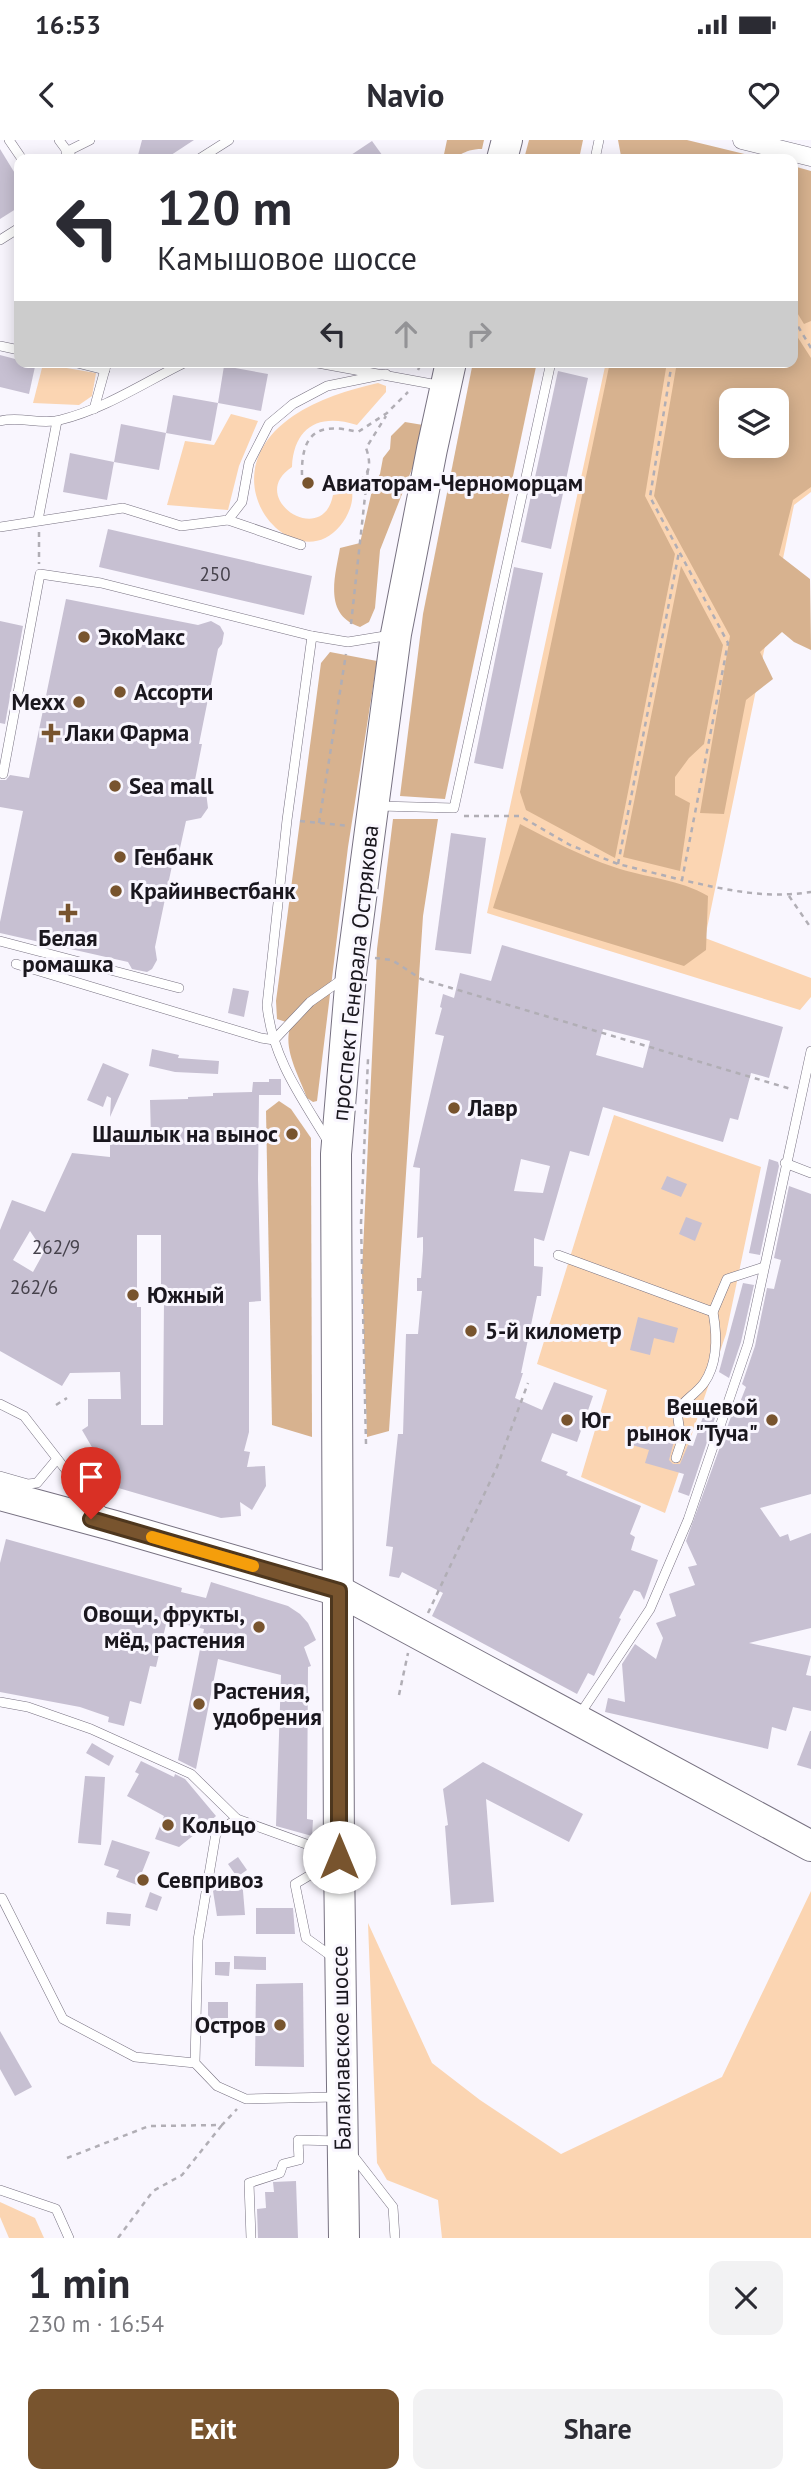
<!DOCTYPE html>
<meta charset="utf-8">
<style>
:root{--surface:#fff;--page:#f2f2f3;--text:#2b2b33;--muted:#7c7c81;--accent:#78542e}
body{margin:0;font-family:"PT Sans",sans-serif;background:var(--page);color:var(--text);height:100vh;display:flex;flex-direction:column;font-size:26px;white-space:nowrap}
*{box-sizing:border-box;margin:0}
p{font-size:23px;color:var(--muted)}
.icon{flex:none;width:38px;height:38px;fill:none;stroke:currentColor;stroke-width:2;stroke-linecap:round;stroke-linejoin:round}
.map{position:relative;height:2098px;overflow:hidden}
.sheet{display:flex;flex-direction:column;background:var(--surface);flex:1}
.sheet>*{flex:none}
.banner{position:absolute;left:14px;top:14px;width:784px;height:214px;border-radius:14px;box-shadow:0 4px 18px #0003;background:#fff;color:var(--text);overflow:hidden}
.controls{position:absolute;left:719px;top:248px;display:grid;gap:14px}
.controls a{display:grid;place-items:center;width:70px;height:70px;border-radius:14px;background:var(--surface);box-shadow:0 4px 18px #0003;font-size:35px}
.pin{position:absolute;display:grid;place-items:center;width:60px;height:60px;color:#fff;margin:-72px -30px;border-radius:50% 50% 50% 0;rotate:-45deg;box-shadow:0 0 7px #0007}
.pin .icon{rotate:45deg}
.me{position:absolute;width:77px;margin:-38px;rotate:0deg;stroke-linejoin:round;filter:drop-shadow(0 0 5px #0008)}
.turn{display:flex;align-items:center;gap:24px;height:147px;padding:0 28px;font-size:32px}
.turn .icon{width:91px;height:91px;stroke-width:2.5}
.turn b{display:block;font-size:49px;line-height:60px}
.lanes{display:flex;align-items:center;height:66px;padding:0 28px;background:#0003;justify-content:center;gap:35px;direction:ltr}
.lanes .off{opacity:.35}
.round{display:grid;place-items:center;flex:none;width:74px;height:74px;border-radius:14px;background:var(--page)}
.overview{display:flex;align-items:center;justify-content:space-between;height:119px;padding:0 28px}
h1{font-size:42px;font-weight:700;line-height:52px}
.primary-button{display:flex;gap:14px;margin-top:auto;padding:14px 28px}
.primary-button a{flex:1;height:80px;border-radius:14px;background:var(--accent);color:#fff;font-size:28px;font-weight:700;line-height:80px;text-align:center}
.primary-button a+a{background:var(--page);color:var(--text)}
.status{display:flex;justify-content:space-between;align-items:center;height:49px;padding:0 35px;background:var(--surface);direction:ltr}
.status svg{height:19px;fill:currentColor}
header{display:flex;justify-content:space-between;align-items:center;height:91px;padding:0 28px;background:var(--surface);font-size:32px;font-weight:700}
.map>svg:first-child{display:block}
.green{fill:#fbd5b2;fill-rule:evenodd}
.forest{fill:#d7b28f;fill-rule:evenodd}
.building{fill:#c7c0d2;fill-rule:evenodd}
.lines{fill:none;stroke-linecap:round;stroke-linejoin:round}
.service-casing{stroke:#777181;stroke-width:10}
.minor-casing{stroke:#777181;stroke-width:19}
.primary-casing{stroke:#777181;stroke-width:32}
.path{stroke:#b1aeb5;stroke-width:2.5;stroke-dasharray:5 5;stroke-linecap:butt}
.service{stroke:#fff;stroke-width:9}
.minor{stroke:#fff;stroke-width:18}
.primary{stroke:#fff;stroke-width:30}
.route-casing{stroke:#4e371e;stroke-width:18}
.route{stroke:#78542e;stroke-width:12}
.slow{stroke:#f59e0b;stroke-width:12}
.poi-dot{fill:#78542e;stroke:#f9f6fe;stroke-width:2.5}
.labels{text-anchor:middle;stroke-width:6;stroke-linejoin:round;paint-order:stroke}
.number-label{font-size:19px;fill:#45414b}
.poi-label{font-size:23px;font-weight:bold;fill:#1a171e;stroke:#f9f6fe;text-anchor:start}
.street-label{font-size:23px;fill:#1a171e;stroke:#f9f6fe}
</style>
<div class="status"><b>16:53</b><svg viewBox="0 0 49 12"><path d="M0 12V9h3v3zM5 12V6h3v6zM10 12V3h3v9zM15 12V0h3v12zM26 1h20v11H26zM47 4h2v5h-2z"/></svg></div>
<header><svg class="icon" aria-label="back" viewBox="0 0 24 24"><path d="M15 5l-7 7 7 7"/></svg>Navio<svg class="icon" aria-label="heart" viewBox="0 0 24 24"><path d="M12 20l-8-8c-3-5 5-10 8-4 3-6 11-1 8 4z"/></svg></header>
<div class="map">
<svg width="811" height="2098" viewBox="0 0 811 2098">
<rect width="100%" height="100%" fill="#f9f6fe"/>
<g class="green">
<path d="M793,31L811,35V352L794,365L705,798L811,838V857L800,870L487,773L606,222H793ZM732,261H777V306H732Z"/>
<path d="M43,224L96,233L92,256L79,265L33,263Z"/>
<path d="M378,243L386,246V252L357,285C320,273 294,286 292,327C245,358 323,409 333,355L352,352C354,363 347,378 340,386C295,441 201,339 293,276C318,259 348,250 378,243Z"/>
<path d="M231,274L258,281L239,326L228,370L167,365L185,301L214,305Z"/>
<path d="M614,975L761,1027L726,1194L665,1373L581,1337L607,1250L537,1224Z"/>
<path d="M811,1751V2098H442L438,2060L387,2040L377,2023L368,1783L432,1923L480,1960L561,2014L722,1937Z"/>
<path d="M0,2062L35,2078L44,2098H9L0,2077Z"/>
</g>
<g class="forest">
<path d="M447,0H484L482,9C461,9 461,19 443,19Z"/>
<path d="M529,0H583L579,19H524Z"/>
<path d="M618,0H687L765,19H634L621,16Z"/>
<path d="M793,26L811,31V181L804,184L793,166Z"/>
<path d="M793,190L811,218V347L793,360L779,415L810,439L811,510L794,502L782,492L760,512L773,539L746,560L724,674L700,673L730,496L654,356L677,222H793ZM732,261H777V306H732Z"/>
<path d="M473,222H537L445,659L400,656L423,474Z"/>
<path d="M610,222H667L645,356L675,414L615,718L526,670L520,652Z"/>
<path d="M405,282L423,285L421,306L380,410L375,468L369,482L360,487C323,475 335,437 340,408L360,403L373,346L380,334L383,318L390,309L391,296Z"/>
<path d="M681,426L723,505L704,604L689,618L675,637V655L690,663L680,731L623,717Z"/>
<path d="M330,512L377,521L348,707L317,961L313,962L307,958C300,938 283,910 290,888L286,882L277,879L276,861L321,523Z"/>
<path d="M393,679H438L423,776L389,1291L367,1297L362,1132L377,809Z"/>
<path d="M520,684C551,700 581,716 614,727C646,738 679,739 708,756L706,810L684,826L493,768Z"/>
<path d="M279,961L291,969L311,998L312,1297L272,1285L266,971Z"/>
</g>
<g class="building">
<path d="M142,0H194L165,19H137Z"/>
<path d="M372,1L385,19H345Z"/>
<path d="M0,9L19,40V67L0,79Z"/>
<path d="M0,215L19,220V222H36L29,254L0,247Z"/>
<path d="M224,226L268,234L261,271L218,263Z"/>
<path d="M558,231L588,238L551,409L521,402Z"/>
<path d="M173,255L218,263L211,301L166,293Z"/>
<path d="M121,284L166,293L159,330L114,322Z"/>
<path d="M70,313L114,322L107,360L63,352Z"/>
<path d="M108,389L312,436L304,475L99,427Z"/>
<path d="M514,427L543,433L503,629L474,623Z"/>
<path d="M66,459L198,485L211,481L220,486L224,493L222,504L218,509L199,604H202L195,640L206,652L208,668L201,678L186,681L178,717L174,716L155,807L157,820L152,829L147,832L132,829L128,822L0,793V782L23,671L0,667V640H6L10,635L29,638Z"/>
<path d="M0,481L23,486L5,584L0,583Z"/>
<path d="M451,693L486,698L471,814L435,810Z"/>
<path d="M502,805L783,887L769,938L751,933L738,980L730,978L723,1002L603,967L589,1016L570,1011L544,1101L534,1098V1126L543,1127L541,1156H537L521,1233H523L515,1258L542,1270L554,1242L593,1256L577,1302L552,1293L541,1321L568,1332L566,1335L641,1366L630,1394L635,1397L631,1410L658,1420L644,1460L640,1452L634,1450L619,1478L621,1479L594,1536L588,1533L577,1554L432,1476L443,1453L402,1432L399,1438L389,1436L393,1407L386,1406L398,1294H403L406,1194H418L422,1151H417V1138H421L423,1111V1097L417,1098L420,1028L413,1027L444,896L435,894L442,868L440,867L443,854L454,858L460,833L491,841ZM603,889L650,901L643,928L596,915ZM521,1019L550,1026L543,1053L514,1051Z"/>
<path d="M233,848L249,851L244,877L228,873Z"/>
<path d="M152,909L179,915L178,918L219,921L218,934L175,932L149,926Z"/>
<path d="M103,923L129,934L110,977L111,958L107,956L103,967L87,960Z"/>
<path d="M269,939H281V955H259L258,1039L261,1161L249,1162V1292L244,1311L250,1312L247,1327L265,1326L266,1346L252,1370L240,1362L241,1376L221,1378L115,1347L82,1290L88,1286V1259H121L120,1232L70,1233L62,1246L0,1211V1090L12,1060L45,1072L72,1013L110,1017V997H151L150,960L188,959V957L213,956V953L252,952L253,942H269ZM30,1091L44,1112L33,1132L13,1120ZM137,1095H161V1159H164L163,1285H141V1167H137Z"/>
<path d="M769,1019L778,1022L779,1026L760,1115L749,1113Z"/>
<path d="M667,1036L687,1044L681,1057L661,1049Z"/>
<path d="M789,1046L811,1054V1354L760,1368L780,1397L788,1394L790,1401L811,1393V1488L749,1503L811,1516L806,1535L811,1536V1571L793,1567L786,1591L772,1587L768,1609L605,1572L608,1558L625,1562L622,1524L635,1504L656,1519L663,1498L656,1483L676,1476L669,1454L695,1445L688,1427L697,1425L686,1401L732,1274L735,1275L746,1247L742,1244L755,1206L767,1148L774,1149L781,1120L774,1118Z"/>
<path d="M686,1077L702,1083L695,1101L679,1094Z"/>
<path d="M743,1143L754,1145L741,1202L729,1238L719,1232Z"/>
<path d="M638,1177L678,1188L674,1203L654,1198L650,1215L630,1210Z"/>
<path d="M707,1265L718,1269L689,1356L678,1352L684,1334L645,1323L649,1310L629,1304L633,1289L674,1301L669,1320L673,1324H680L688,1305L693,1306Z"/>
<path d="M6,1399L182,1448L181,1452L206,1458L211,1442L288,1466L300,1474L308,1483L316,1500L304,1507L311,1526L308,1527L307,1679L313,1680L312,1696L276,1686L281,1535L218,1519L196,1629L178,1620L204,1489L167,1480L156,1527L150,1526L141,1564L130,1561L124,1586L108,1582L109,1577L80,1567L0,1552V1423Z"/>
<path d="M810,1591H811V1629L797,1625Z"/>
<path d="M92,1603L114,1616L109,1626L86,1613Z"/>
<path d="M141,1621L174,1637L175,1634L185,1639L216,1676L207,1684L206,1683L205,1686L179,1707L155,1699L164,1676L127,1656L139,1634L135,1632Z"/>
<path d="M483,1622L583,1674L569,1702L486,1659L494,1762L451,1765L445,1686L448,1685L443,1649Z"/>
<path d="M85,1636L105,1637L101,1705L78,1703Z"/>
<path d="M112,1700L150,1712L137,1745L116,1737L119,1730L104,1725Z"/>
<path d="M238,1717L247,1730L237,1737L228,1724Z"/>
<path d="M215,1739H242L245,1775L217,1776L213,1751Z"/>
<path d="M150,1752L162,1757L157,1771L145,1767Z"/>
<path d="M256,1768H293L295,1794H256Z"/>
<path d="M107,1772L131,1774L130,1786L106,1784Z"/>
<path d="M234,1816L266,1817V1830L234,1829Z"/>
<path d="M215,1822H230L229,1836L215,1835Z"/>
<path d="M303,1843L304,1927L255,1926L256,1844Z"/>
<rect x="208" y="1862" width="20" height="18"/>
<path d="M0,1891L32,1947L15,1956L0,1929Z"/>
<path d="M296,2041L298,2098H258L257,2069L266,2068L265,2052H274L273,2042Z"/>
</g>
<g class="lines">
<defs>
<g id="service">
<path d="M9,0L22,19"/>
<path d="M59,0L73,19"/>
<path d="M66,12L90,0"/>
<path d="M199,19L229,0"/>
<path d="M595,19L599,0"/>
<path d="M0,100L19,88"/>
<path d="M0,206L19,210"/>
<path d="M73,222L105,230"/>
<path d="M312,222L443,246"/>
<path d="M94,269L107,222"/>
<path d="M0,281C20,276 41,285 60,280C105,269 145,242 186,222"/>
<path d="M38,380L57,281"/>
<path d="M228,380L301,405"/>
<path d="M0,387L123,368L181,386L228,380L242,362L249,323L269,284L293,264L327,246L386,234"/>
<path d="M3,634L40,434L101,443L312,496"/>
<path d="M379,666L454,668L551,222"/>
<path d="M0,801L179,848"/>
<path d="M16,824L261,898L274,900L310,862L344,838"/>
<path d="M329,1003C302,958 272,918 267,865L287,680L312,496L348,502L391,495"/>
<path d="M785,1023L811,1033"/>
<path d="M558,1115L713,1172L727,1139L764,1127"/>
<path d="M0,1264L24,1276L80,1348L105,1374"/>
<path d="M676,1318L683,1297L679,1286L677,1271C684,1260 697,1253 704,1243C718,1223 717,1194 713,1172"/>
<path d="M0,1336L28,1344L37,1343L57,1319"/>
<path d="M0,1562L28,1567L91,1589L191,1634L237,1679L317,1708L334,1709"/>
<path d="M578,1577L650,1469L688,1380L748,1204L811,911"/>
<path d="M237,1679L216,1693L198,1800L195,1923L217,1946L246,1959L336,1957"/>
<path d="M332,1722L295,1744L306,1798L334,1818"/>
<path d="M2,1758L63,1879L135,1917L195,1923"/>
<path d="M351,2013L393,2067L395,2098"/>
<path d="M0,2050L56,2069L69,2098"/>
<path d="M251,2098L249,2043L280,2033L283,2024L299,2020L298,2000L339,2001"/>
</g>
<path id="minor" d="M742,0L811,17"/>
<g id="primary">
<path d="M502,19L507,0"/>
<path d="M0,1355L115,1386L339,1451L811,1706"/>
<path d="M344,2098L339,1717L336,1014L351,834L396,494L432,309L451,222"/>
</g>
</defs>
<use href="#service" class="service-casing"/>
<use href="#minor" class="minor-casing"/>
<use href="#primary" class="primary-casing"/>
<g class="path">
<path d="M606,17L613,19"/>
<path d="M793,178L811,208"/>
<path d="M672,222L650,357L728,503L682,740C727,750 765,759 811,752"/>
<path d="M418,230L422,222"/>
<path d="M302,335C301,292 319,282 358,292L387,273L408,252"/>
<path d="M331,348C357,344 377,339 366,308L386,276"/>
<path d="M39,392V424"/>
<path d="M351,484L368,329"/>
<path d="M464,676H520L570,705L618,724L682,740"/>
<path d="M300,681L349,686"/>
<path d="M319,683L346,514"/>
<path d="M618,724L679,412"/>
<path d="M789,756L811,788"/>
<path d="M375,818L392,820L421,839L791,949"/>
<path d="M56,1265L67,1258"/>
<path d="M366,1304L361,1083L368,919"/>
<path d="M428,1473L497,1327L528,1243"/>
<path d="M399,1555L408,1513"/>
<path d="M67,2018L149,1986L222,1985L237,1969"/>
<path d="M118,2098L153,2051L182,2035L222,1985"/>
</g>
<use href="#service" class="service"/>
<use href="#minor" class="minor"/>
<use href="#primary" class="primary"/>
</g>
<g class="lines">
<defs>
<path id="route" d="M91,1379L339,1451V1717"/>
</defs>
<use href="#route" class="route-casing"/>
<use href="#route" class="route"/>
<path class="slow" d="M152,1397L253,1426"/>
</g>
<g class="poi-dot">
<circle cx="308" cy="343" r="7"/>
<circle cx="84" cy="497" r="7"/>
<circle cx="120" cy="552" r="7"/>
<circle cx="79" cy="562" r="7"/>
<path d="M47.5 582.5h7v7h7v7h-7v7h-7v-7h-7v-7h7z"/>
<circle cx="115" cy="646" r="7"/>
<circle cx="120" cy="717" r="7"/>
<circle cx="116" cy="751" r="7"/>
<path d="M64.5 762.5h7v7h7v7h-7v7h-7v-7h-7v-7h7z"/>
<circle cx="454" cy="968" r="7"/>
<circle cx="292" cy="994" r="7"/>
<circle cx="133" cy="1155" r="7"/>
<circle cx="471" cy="1191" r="7"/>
<circle cx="567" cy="1280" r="7"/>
<circle cx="772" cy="1280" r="7"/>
<circle cx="259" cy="1487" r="7"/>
<circle cx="199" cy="1564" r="7"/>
<circle cx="168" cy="1685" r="7"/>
<circle cx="143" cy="1740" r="7"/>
<circle cx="280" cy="1885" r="7"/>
</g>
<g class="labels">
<g class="number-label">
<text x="215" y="441">250</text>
<text x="56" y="1114">262/9</text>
<text x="34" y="1154">262/6</text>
</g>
<g class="poi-label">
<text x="322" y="351">Авиаторам-Черноморцам</text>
<text x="98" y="505">ЭкоМакс</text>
<text x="134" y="560">Ассорти</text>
<text x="65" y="570" text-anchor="end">Mexx</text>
<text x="65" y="601">Лаки Фарма</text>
<text x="129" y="654">Sea mall</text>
<text x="134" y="725">Генбанк</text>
<text x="130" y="759">Крайинвестбанк</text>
<text x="68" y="806" text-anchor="middle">Белая<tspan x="68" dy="26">ромашка</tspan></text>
<text x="468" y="976">Лавр</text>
<text x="278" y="1002" text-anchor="end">Шашлык на вынос</text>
<text x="147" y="1163">Южный</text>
<text x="485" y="1199">5-й километр</text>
<text x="758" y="1275" text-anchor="end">Вещевой<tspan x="758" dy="26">рынок "Туча"</tspan></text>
<text x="581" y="1288">Юг</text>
<text x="245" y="1482" text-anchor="end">Овощи, фрукты,<tspan x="245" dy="26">мёд, растения</tspan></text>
<text x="213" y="1559">Растения,<tspan x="213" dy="26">удобрения</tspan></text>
<text x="182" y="1693">Кольцо</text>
<text x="157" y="1748">Севпривоз</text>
<text x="266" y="1893" text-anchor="end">Остров</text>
</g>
<g class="street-label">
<text transform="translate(355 833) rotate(-84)" y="8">проспект Генерала Острякова</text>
<text transform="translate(341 1908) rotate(-91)" y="8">Балаклавское шоссе</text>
</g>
</g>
</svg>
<div class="controls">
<a><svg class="icon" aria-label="layers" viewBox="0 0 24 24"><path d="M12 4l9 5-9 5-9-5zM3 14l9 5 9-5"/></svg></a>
</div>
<div class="pin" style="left:91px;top:1379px;background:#d93025"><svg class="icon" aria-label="arrive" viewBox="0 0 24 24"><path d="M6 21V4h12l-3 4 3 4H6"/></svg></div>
<svg class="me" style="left:339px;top:1717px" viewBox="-20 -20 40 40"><circle r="19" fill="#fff"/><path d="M0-13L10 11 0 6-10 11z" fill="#78542e"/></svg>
<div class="banner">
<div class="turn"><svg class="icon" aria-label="left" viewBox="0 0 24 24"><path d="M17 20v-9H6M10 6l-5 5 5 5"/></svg><div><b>120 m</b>Камышовое шоссе</div></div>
<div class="lanes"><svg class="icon" aria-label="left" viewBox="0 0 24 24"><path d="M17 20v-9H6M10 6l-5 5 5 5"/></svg><svg class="icon off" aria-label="ahead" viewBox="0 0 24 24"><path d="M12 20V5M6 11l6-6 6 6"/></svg><svg class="icon off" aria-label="right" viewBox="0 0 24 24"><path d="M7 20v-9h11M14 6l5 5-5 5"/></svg></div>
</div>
</div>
<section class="sheet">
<div class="overview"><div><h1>1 min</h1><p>230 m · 16:54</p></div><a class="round"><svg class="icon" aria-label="close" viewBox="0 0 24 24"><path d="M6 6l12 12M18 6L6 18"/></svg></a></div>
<div class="primary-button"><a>Exit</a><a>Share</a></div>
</section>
